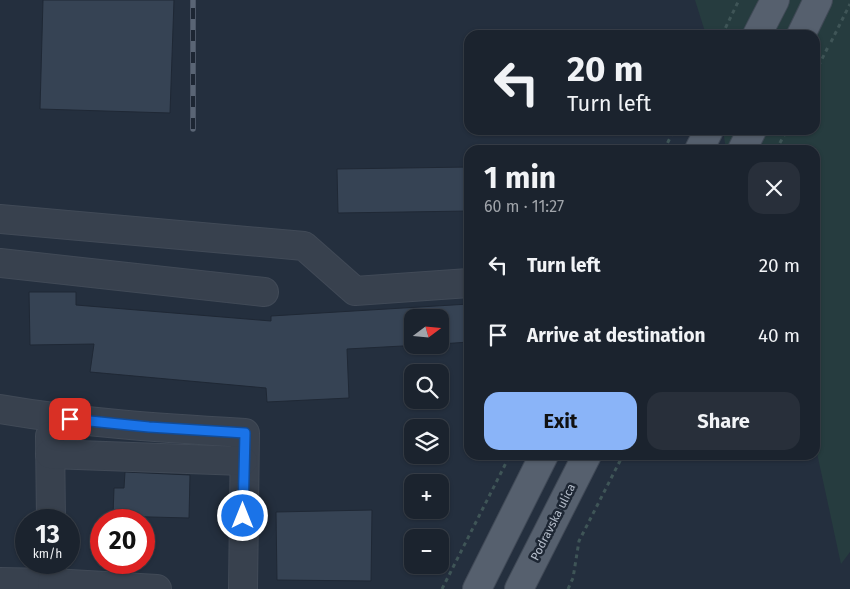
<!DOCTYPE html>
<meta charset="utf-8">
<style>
:root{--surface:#1b232e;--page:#282f3a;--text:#f1f3f6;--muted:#a0a4aa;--line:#39404a;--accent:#8ab4f8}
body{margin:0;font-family:"Fira Sans",sans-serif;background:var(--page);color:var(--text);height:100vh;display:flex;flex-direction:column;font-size:19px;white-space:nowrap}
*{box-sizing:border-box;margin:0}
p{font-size:16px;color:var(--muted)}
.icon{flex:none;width:28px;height:28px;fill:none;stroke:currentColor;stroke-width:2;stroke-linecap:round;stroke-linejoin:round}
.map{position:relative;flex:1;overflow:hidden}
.drawer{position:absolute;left:464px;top:145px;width:356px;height:315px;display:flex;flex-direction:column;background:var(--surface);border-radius:15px;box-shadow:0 1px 4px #0004,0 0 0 1px var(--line)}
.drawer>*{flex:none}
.hud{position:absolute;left:464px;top:30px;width:356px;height:105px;border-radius:15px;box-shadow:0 1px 4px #0004,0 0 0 1px var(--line);background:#1b232e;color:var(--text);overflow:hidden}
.needle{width:32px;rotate:74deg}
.fabs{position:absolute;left:404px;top:309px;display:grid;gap:10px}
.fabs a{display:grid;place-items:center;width:45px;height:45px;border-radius:10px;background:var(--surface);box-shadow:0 1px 4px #0004,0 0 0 1px var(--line);font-size:25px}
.speed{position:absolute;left:15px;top:509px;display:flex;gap:10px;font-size:25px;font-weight:700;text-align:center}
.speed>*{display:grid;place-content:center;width:65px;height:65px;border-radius:50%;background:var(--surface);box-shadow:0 1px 4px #0004,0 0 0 1px var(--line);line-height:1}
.speed small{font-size:12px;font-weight:400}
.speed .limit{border:8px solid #d22;background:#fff;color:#111}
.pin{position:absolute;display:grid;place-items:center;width:42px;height:42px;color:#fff;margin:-21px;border-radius:10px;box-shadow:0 2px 8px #0006}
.me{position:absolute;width:55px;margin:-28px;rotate:0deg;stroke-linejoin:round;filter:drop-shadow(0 0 4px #0008)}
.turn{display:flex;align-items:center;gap:18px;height:105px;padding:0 20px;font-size:22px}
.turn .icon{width:65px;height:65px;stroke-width:2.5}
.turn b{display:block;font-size:35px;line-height:42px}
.round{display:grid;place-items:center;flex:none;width:52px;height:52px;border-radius:15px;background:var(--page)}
.summary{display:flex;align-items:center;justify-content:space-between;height:85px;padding:0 20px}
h1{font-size:30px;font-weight:700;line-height:38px}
.button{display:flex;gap:10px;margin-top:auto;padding:10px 20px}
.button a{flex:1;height:58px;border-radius:15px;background:var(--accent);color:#111;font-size:20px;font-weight:700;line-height:58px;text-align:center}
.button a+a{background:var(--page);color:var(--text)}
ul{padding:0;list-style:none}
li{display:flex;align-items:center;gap:15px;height:70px;padding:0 20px}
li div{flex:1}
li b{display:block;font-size:19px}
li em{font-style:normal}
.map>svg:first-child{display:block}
.green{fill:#263c3f}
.building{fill:#364354;stroke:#1f2835}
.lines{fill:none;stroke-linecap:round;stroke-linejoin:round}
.minor-casing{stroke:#414a57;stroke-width:30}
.major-casing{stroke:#414a57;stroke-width:30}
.path{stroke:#3f5557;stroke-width:3;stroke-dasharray:4 4;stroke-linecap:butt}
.minor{stroke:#38414e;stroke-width:28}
.major{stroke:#56606e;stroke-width:28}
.rail-casing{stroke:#5a6575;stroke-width:5.5}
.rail{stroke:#1d2633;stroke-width:4;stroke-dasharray:11;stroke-linecap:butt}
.route-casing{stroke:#114b97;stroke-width:12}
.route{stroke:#1a73e8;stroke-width:9}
.labels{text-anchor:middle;stroke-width:5;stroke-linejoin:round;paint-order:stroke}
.street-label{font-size:12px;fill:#b4bcc9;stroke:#1d2633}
</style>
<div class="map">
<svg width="850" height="589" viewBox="0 0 850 589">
<rect width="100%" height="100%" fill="#242f3e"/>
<path class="green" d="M695,0H850V552L841,564L815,444V150H726L723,130H815V35H706Z"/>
<g class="building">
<path d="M43,0H174L170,113L40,109Z"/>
<path d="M469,167V211L338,213L337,169Z"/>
<path d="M29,292H76V305L271,321V316L469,304V342L440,344V318H412V345H421L347,349L349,398L267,402L266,388L90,372L94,344L30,345Z"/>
<path d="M125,472L190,475L189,518L113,516L114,488H124Z"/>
<path d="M372,510L371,581L277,580L276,512Z"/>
</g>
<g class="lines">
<defs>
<g id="minor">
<path d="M0,219L304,246L355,291L469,283"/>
<path d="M0,263L264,292"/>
<path d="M0,409C81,423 163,428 245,433L243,589"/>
<path d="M50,436L51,520"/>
<path d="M50,454L243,461"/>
<path d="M0,582L52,583V562"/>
<path d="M52,583L157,589"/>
</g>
<g id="major">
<path d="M757,35L775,0"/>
<path d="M801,35L818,0"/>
<path d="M699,150L709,130"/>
<path d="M742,150L752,130"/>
<path d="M477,589L544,455"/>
<path d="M519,589L587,455"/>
</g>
</defs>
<use href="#minor" class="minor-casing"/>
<use href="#major" class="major-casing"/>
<g class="path">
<path d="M722,35L739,0"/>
<path d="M831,42L850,4"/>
<path d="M815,73L828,47"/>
<path d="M664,150L674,130"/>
<path d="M776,150L787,130"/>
<path d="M442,589L510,455"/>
<path d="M568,589L573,578L579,541L623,455"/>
</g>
<use href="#minor" class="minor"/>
<use href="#major" class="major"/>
<defs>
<path id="rail" d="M193,129V0"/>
</defs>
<use href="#rail" class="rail-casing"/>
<use href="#rail" class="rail"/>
</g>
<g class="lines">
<defs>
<path id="route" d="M70,419L149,427L245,433L243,516"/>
</defs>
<use href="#route" class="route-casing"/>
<use href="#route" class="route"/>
</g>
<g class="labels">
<g class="street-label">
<text transform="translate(553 522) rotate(-63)" y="4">Podravska ulica</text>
</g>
</g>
</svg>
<div class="fabs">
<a><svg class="needle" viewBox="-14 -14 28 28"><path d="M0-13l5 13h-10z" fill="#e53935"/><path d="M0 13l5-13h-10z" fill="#a0a4aa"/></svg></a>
<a><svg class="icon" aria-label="search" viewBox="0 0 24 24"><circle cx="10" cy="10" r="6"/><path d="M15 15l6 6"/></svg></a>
<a><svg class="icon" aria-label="layers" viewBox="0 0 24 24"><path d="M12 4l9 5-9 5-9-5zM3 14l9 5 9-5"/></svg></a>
<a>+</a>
<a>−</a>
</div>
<div class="speed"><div>13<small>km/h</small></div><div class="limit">20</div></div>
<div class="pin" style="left:70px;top:419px;background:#d93025"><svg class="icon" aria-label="arrive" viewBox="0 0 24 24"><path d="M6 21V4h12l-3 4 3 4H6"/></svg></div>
<svg class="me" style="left:243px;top:516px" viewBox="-20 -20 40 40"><circle r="17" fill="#1a73e8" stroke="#fff" stroke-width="3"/><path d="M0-11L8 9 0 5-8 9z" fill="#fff"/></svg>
<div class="hud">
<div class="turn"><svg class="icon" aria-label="left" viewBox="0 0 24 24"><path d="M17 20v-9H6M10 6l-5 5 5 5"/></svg><div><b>20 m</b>Turn left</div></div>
</div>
<section class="drawer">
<div class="summary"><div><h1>1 min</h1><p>60 m · 11:27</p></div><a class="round"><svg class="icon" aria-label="close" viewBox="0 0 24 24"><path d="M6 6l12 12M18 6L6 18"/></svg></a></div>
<ul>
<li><svg class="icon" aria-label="left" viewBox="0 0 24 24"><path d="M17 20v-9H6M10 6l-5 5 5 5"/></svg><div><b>Turn left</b></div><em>20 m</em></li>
<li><svg class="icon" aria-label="arrive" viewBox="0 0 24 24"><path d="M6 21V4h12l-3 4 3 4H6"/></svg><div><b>Arrive at destination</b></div><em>40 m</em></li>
</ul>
<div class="button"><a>Exit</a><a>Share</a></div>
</section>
</div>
